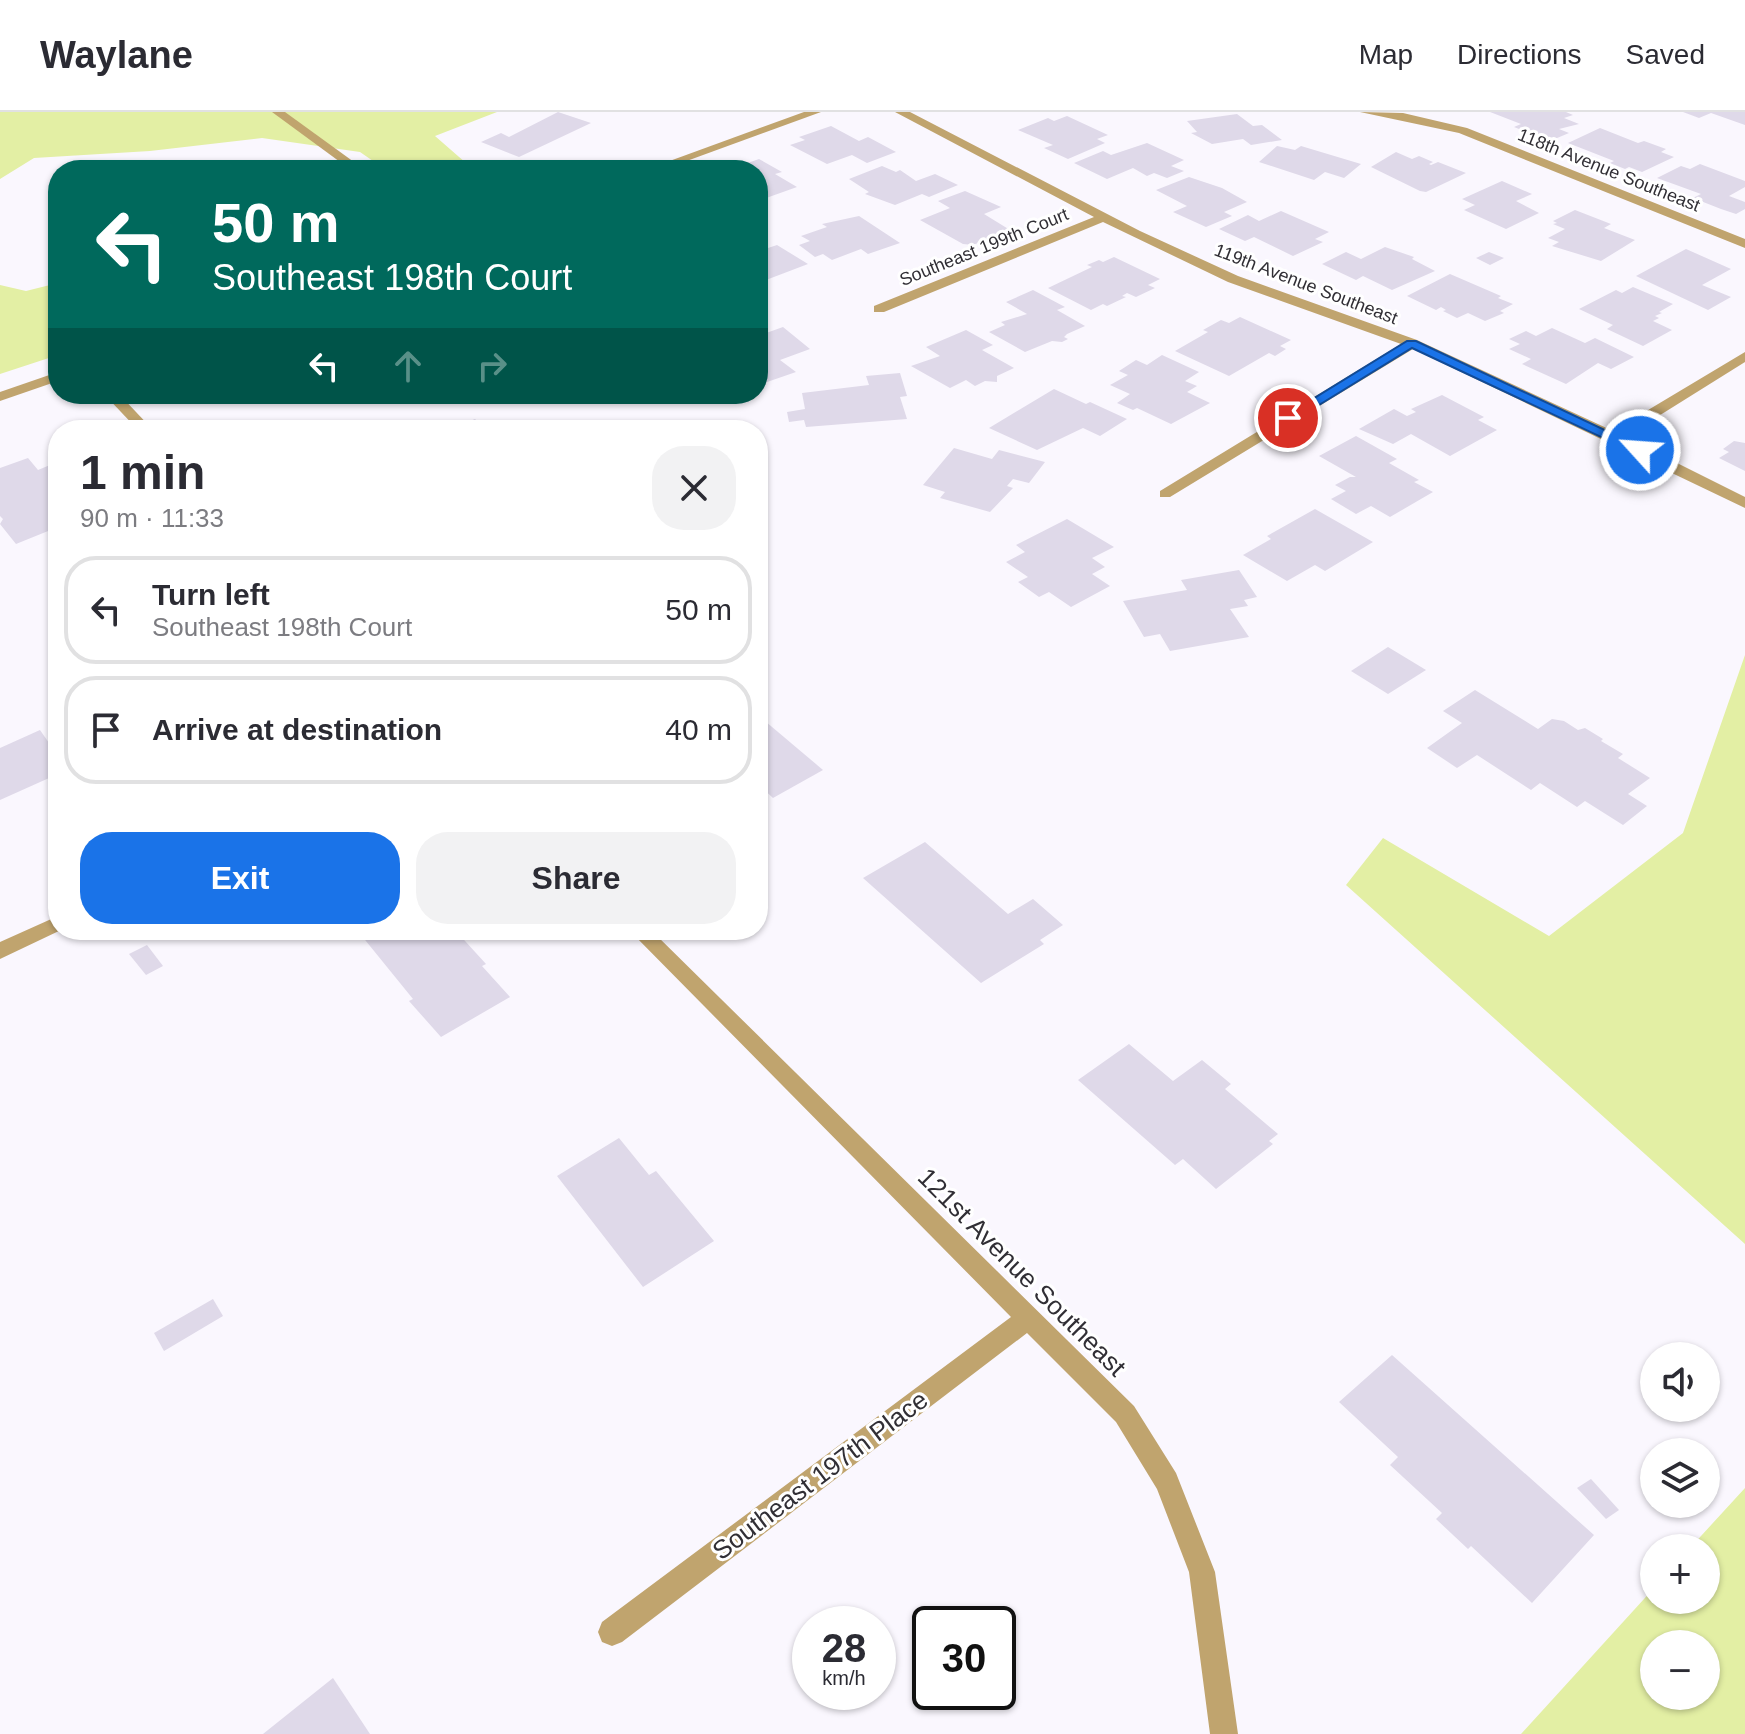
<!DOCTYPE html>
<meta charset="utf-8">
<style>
:root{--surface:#fff;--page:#f2f2f3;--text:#2b2b33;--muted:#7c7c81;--line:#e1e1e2;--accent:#1a73e8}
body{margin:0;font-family:Helvetica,sans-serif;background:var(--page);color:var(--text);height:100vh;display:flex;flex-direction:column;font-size:30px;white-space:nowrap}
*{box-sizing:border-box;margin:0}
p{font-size:26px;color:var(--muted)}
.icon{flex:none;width:44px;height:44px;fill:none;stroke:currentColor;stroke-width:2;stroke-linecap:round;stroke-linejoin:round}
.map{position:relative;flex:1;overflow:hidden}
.drawer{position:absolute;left:48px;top:308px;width:720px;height:520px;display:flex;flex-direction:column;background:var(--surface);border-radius:32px;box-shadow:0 2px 6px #0004}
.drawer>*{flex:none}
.guide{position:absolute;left:48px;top:48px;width:720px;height:244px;border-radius:32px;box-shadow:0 2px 6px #0004;background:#00695c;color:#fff;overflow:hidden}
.tools{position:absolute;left:1640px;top:1230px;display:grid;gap:16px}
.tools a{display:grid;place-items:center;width:80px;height:80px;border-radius:50%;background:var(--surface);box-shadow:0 2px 6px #0004;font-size:40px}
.speed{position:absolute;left:792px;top:1494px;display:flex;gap:16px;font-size:40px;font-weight:700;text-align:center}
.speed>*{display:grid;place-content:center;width:104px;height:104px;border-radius:50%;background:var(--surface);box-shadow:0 2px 6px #0004;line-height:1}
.speed small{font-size:20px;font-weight:400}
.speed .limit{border:4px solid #111;border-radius:12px;background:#fff;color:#111}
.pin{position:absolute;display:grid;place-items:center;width:68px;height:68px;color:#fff;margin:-34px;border:4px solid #fff;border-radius:50%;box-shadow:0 2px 8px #0007}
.me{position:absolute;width:88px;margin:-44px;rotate:296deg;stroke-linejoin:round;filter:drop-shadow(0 0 6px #0008)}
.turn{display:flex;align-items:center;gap:28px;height:168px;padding:0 32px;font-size:36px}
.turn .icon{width:104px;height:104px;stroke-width:2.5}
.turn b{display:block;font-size:56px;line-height:68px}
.lanes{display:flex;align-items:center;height:76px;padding:0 32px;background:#0003;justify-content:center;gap:40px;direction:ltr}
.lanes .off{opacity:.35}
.round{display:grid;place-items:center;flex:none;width:84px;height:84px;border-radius:32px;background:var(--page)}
.headline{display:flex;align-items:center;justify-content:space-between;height:136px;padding:0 32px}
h1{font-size:48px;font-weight:800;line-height:60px}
.button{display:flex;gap:16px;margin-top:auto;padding:16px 32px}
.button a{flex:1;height:92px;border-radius:32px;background:var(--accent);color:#fff;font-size:32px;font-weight:800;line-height:92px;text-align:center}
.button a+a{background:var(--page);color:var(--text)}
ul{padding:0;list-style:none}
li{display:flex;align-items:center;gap:24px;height:108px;margin:0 16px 12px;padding:0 16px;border:4px solid var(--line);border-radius:32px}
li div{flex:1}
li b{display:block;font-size:30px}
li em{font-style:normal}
header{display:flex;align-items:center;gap:48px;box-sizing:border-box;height:112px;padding:0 40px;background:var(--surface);border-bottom:2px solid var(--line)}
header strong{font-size:38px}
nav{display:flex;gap:44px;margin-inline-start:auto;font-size:28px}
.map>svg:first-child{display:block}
.green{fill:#e3efa4;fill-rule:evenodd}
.building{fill:#dfd9e9}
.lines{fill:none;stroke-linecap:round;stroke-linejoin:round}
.minor{fill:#c0a46e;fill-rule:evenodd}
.route{fill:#1a73e8;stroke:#114b97;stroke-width:2}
.labels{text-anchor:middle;stroke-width:6;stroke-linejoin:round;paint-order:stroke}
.far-street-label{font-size:18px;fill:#312f35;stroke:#fff}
.near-street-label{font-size:26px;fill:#312f35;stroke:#fff}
</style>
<header>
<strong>Waylane</strong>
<nav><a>Map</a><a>Directions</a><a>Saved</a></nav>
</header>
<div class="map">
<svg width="1745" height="1622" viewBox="0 0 1745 1622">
<rect width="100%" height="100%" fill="#faf7fe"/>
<g class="green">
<path d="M0,0H497L435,24L474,58H386L360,40L262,26L150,39L34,46L0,67Z"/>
<path d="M58,171V243L0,262V173L26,179Z"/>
<path d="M1745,543V1132L1346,773L1383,726L1549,824L1683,721Z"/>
<path d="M1745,1376V1622H1521L1654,1476V1488H1706V1436H1690ZM1654,1532H1706V1584H1654Z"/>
</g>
<g class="building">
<path d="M558,0L591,11L519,45L481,30L501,21L509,25Z"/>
<path d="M1490,0H1566L1573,3L1564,6L1579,12L1559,17L1569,21L1550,29L1514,15L1521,12Z"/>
<path d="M1683,0H1745V13L1711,1L1699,6Z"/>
<path d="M1237,2L1253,14L1262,13L1282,28L1251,33L1243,27L1212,32L1191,21L1197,20L1187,9Z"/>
<path d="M1067,4L1108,23L1097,27L1105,31L1068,47L1044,36L1053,33L1018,18L1048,6L1054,9Z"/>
<path d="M831,14L859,29L868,25L896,40L867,51L852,43L827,52L790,33L805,28L799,25Z"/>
<path d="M1600,16L1638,31L1644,29L1666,37L1661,40L1674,45L1642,60L1629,55L1625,57L1610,51L1614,49L1568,31Z"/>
<path d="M1147,31L1184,48L1171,54L1184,59L1167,66L1154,61L1147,64L1133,56L1107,67L1074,51L1103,39L1111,43Z"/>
<path d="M1277,34L1295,38L1301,34L1361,52L1344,66L1325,60L1314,68L1259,50Z"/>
<path d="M1396,40L1412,47L1419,44L1433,50L1429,52L1431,53L1438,50L1466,61L1426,80L1420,79L1371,55Z"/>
<path d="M759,47L782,60L775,62L797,75L758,89V58H728Z"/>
<path d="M1700,52L1745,69V75L1729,84L1745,90V97L1736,102L1721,97L1693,86L1701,82L1657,66L1681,54L1690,57Z"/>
<path d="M882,54L896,60L900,58L916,69L935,62L958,73L929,85L922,82L895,93L865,82L869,80L849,67Z"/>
<path d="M1189,65L1222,76L1247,90L1224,100L1232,104L1206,115L1173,100L1187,94L1156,78Z"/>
<path d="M1502,69L1532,82L1516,89L1539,101L1506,117L1464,98L1475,93L1462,87Z"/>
<path d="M965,79L1001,95L984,102L1010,118L973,133L963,132L920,108L950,96L938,89Z"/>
<path d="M1575,98L1611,112L1604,116L1635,128L1601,149L1552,134L1559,130L1548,126L1565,117L1553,112L1557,111L1553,109Z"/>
<path d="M1281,99L1329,120L1315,127L1323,130L1293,144L1254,125L1245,129L1219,117L1248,103L1259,109Z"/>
<path d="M859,104L900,131L868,142L861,137L832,148L823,142L815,145L799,133L810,129L801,124L827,115L822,112Z"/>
<path d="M758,130L768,136L777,133L808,152L766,168L758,162Z"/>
<path d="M1385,135L1414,145L1412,147L1435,159L1392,178L1363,164L1356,168L1322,152L1346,140L1361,147Z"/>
<path d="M1686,137L1731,157L1702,173L1731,185L1708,198L1636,164Z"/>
<path d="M1489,140L1504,146L1490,153L1476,146Z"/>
<path d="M1114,145L1160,167L1148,173L1155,176L1136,185L1127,181L1122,184L1126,185L1107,194L1103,192L1091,198L1048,176L1092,155L1087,153L1099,148L1103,150Z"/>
<path d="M1450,162L1501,184L1498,186L1513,192L1500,199L1504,201L1485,209L1468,201L1457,206L1443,199L1446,198L1441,195L1436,198L1407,184Z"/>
<path d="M1633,175L1673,192L1659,200L1662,201L1655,204L1659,206L1653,209L1672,218L1643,234L1607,217L1613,213L1579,197L1616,178L1622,181Z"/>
<path d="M1033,178L1065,195L1057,198L1085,214L1067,222L1064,225L1068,227L1062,230L1052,229L1025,240L989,220L1005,213L1001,210L1027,202L1006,190Z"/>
<path d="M1240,205L1291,228L1280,234L1286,237L1275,244L1269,241L1229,264L1175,239L1208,220L1203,218L1221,208L1229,211Z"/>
<path d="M783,215L810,237L780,248L796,260L758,273V224Z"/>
<path d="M1552,216L1585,231L1595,226L1634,245L1611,257L1598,251L1566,272L1522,252L1531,247L1509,237L1520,232L1509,227L1526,219L1536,224Z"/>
<path d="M966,218L993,233L982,238L1014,256L997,264V270L985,269L975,274L966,268L950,276L911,254L940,244L926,235Z"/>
<path d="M1162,243L1199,260L1185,269L1197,274L1187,280L1210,291L1171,312L1137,296L1133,298L1117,291L1130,282L1110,273L1128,263L1119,259L1136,248L1147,253Z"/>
<path d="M900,261L907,284L900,285L907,307L806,315L804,308L789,310L787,300L805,297L802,281L869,273L866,264Z"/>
<path d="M1054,277L1086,292L1090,290L1127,307L1100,324L1083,316L1037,338L989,316Z"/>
<path d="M1442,283L1484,305L1478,308L1497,318L1450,344L1411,322L1393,332L1359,317L1394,297L1407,304L1416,300L1411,297Z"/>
<path d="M475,307L483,314L474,318L453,316Z"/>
<path d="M1356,324L1397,347L1389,351L1419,368L1414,370L1433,380L1390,405L1371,394L1356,402L1331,387L1346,379L1335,373L1350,365H1356L1319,344Z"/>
<path d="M1734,329L1745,331V359L1719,346L1729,340L1723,337Z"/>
<path d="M954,336L992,347L999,338L1045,350L1029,371L1013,367L1007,374L1013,376L990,400L940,386L945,380L923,373Z"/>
<path d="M28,346L38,358L50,353L58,363V415L16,432L0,412L3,407L0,404V356Z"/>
<path d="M1315,397L1373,430L1325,459L1315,453L1287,469L1243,443L1271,427L1267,424Z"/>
<path d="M1067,407L1114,435L1092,446L1105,455L1092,462L1110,474L1071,495L1049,480L1039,485L1018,470L1028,465L1006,450L1025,440L1016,433Z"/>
<path d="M1239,458L1257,485L1244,488L1248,494L1230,497L1249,525L1170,539L1160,522L1144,525L1123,489L1187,478L1181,468Z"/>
<path d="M1388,535L1426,558L1388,582L1351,559Z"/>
<path d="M1475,578L1538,617L1552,607L1564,609L1578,618L1585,616L1603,627L1601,629L1623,642L1618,646L1650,666L1628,682L1647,694L1623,713L1585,689L1577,695L1540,671L1531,678L1477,643L1457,656L1427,636L1462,611L1443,599Z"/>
<path d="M758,603L823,658L773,686L758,672Z"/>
<path d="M40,618L58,644V662L0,688V636Z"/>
<path d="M925,730L1008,802L1033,787L1063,813L1040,828L1044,832L981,871L863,766Z"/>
<path d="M357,818H455L486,852L482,854L510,885L441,925L409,889L413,887Z"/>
<path d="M147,833L163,854L146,863L129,842Z"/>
<path d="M1129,932L1173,969L1202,948L1231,972L1225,977L1278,1022L1269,1029L1273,1032L1216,1077L1183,1047L1175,1053L1078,968Z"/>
<path d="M619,1026L649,1063L656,1059L714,1129L643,1175L557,1064Z"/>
<path d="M213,1187L223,1204L164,1239L154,1221Z"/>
<path d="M1392,1243L1594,1423L1532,1491L1471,1434L1468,1437L1436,1407L1442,1401L1390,1353L1398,1345L1339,1290Z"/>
<path d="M1591,1367L1619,1398L1606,1407L1577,1376Z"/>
<path d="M333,1566L370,1622H263Z"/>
</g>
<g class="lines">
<g class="minor">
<path d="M272,0H285L365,58H351Z"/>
<path d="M804,0H821L662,58H645Z"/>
<path d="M895,0H910L1140,119L1238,164L1417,228L1613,319L1745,240V250L1625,325L1745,385V396L1413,237L1170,385H1160V379L1401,232L1228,170L1103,110L884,200H874V194L1094,105Z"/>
<path d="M1360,0L1403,1L1467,16L1745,127V136L1459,21Z"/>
<path d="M58,260V269L0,289V280Z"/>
<path d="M104,282H119L153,318H138Z"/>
<path d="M58,804V818H61L0,847V830Z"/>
<path d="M629,818H651L1134,1294L1176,1361L1215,1460L1238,1622H1210L1189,1460L1157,1377L1116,1310L1027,1221L622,1530L612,1534L602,1530L598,1520L602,1510L1011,1205Z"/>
</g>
</g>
<path class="route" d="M1407,229H1416L1647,338L1635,341L1412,236L1293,309L1282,306Z"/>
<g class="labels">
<g class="far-street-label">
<text transform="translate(1609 58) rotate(22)" y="6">118th Avenue Southeast</text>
<text transform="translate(984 135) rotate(-22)" y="6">Southeast 199th Court</text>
<text transform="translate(1306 172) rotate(21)" y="6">119th Avenue Southeast</text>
</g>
<g class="near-street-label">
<text transform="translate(1022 1160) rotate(45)" y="9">121st Avenue Southeast</text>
<text transform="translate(820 1363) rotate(-37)" y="9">Southeast 197th Place</text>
</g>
</g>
</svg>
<div class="tools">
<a><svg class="icon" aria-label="sound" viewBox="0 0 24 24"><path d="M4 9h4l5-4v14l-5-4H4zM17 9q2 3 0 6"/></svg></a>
<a><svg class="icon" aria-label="layers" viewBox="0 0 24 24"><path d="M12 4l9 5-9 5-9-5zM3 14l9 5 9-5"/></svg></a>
<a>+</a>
<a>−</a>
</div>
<div class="speed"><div>28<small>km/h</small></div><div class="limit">30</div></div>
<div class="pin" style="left:1288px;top:306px;background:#d93025"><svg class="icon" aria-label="arrive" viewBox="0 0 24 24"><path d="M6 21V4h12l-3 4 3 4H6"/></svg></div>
<svg class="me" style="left:1640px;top:338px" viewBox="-20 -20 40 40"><circle r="17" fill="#1a73e8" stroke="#fff" stroke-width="3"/><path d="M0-11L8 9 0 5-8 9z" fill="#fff"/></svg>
<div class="guide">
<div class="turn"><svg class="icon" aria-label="left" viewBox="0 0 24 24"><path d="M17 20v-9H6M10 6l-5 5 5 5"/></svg><div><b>50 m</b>Southeast 198th Court</div></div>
<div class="lanes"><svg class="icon" aria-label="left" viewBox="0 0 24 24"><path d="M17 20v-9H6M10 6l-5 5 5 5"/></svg><svg class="icon off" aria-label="ahead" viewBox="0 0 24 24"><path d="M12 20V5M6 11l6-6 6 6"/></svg><svg class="icon off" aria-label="right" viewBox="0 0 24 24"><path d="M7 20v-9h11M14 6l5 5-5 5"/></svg></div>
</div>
<section class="drawer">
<div class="headline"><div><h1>1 min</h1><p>90 m · 11:33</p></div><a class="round"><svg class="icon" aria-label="close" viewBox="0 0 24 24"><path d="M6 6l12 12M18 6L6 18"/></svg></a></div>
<ul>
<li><svg class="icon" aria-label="left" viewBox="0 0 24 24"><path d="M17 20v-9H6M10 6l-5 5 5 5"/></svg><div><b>Turn left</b><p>Southeast 198th Court</p></div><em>50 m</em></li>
<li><svg class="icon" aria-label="arrive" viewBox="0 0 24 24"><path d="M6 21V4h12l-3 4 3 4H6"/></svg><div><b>Arrive at destination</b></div><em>40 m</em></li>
</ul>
<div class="button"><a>Exit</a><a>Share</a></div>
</section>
</div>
